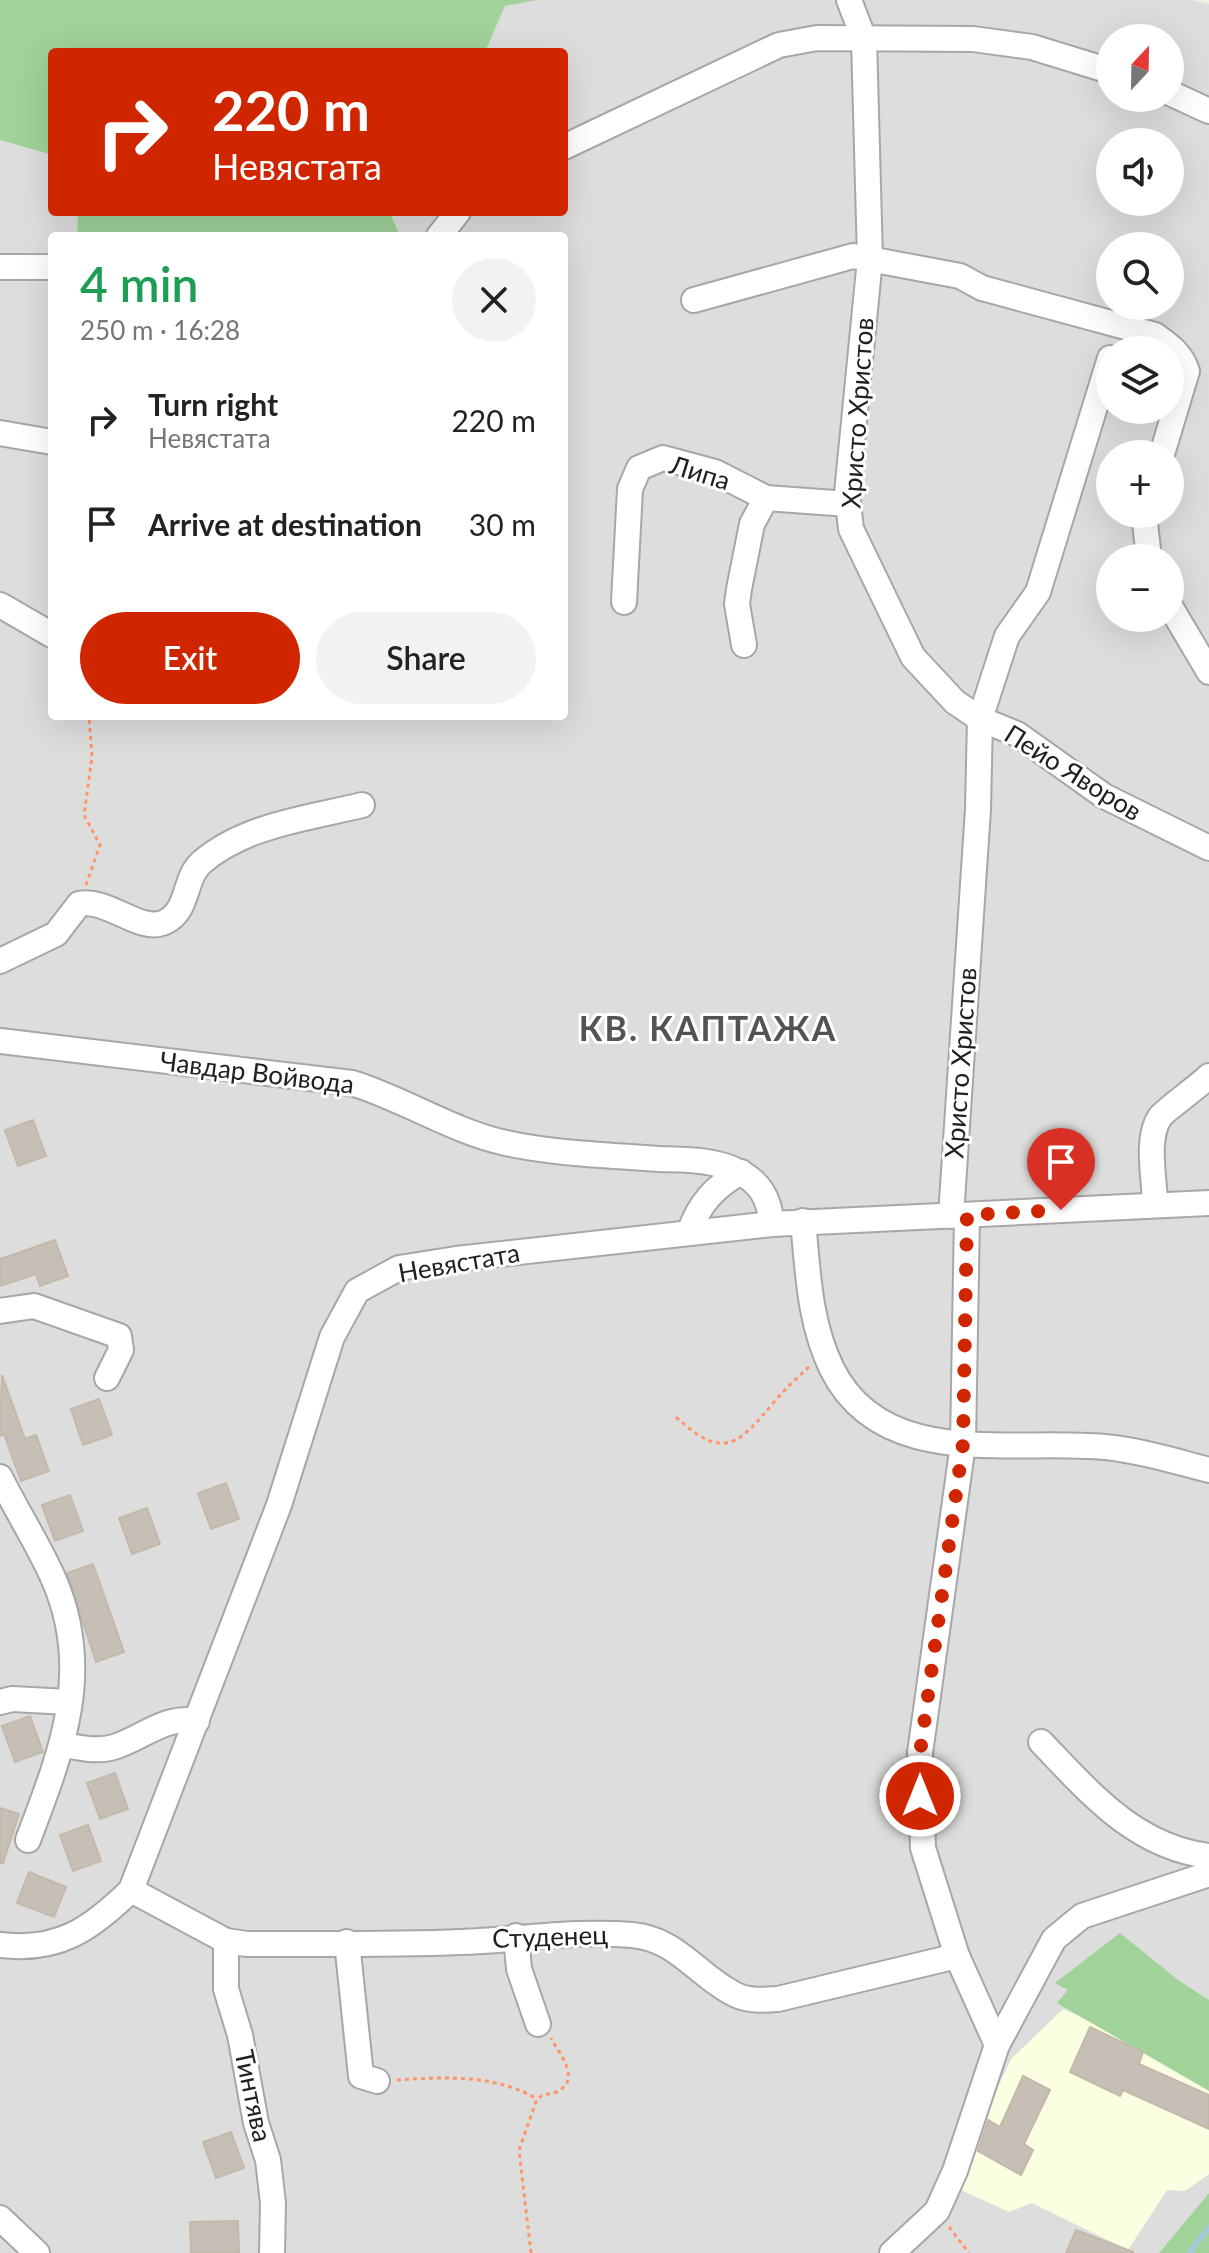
<!DOCTYPE html>
<meta charset="utf-8">
<style>
:root{--surface:#fff;--page:#f2f2f2;--text:#222;--muted:#767676;--accent:#d02600}
body{margin:0;font-family:Lato,sans-serif;background:var(--page);color:var(--text);height:100vh;display:flex;flex-direction:column;font-size:30px;white-space:nowrap}
*{box-sizing:border-box;margin:0}
p{font-size:26px;color:var(--muted)}
.icon{flex:none;width:44px;height:44px;fill:none;stroke:currentColor;stroke-width:2;stroke-linecap:round;stroke-linejoin:round}
.map{position:relative;flex:1;overflow:hidden}
.panel{position:absolute;left:48px;top:232px;width:520px;height:488px;display:flex;flex-direction:column;background:var(--surface);border-radius:8px;box-shadow:0 8px 32px #0002}
.panel>*{flex:none}
.banner{position:absolute;left:48px;top:48px;width:520px;height:168px;border-radius:8px;box-shadow:0 8px 32px #0002;background:#d02600;color:#fff;overflow:hidden}
.needle{width:52px;rotate:22deg}
.buttons{position:absolute;left:1096px;top:24px;display:grid;gap:16px}
.buttons a{display:grid;place-items:center;width:88px;height:88px;border-radius:50%;background:var(--surface);box-shadow:0 8px 32px #0002;font-size:40px}
.pin{position:absolute;display:grid;place-items:center;width:68px;height:68px;color:#fff;margin:-82px -34px;border-radius:50% 50% 50% 0;rotate:-45deg;box-shadow:0 0 8px #0007}
.pin .icon{rotate:45deg}
.me{position:absolute;width:88px;margin:-44px;rotate:0deg;stroke-linejoin:round;filter:drop-shadow(0 0 6px #0008)}
.turn{display:flex;align-items:center;gap:28px;height:168px;padding:0 32px;font-size:36px}
.turn .icon{width:104px;height:104px;stroke-width:2.5}
.turn b{display:block;font-size:56px;line-height:68px}
.round{display:grid;place-items:center;flex:none;width:84px;height:84px;border-radius:42px;background:var(--page)}
.overview{display:flex;align-items:center;justify-content:space-between;height:136px;padding:0 32px}
h1{font-size:48px;font-weight:600;line-height:60px;color:#1e9e55}
.button{display:flex;gap:16px;margin-top:auto;padding:16px 32px}
.button a{flex:1;height:92px;border-radius:48px;background:var(--accent);color:#fff;font-size:32px;font-weight:600;line-height:92px;text-align:center}
.button a+a{background:var(--page);color:var(--text)}
ul{padding:0;list-style:none}
li{display:flex;align-items:center;gap:24px;height:104px;padding:0 32px}
li div{flex:1}
li b{display:block;font-size:30px}
li em{font-style:normal}
.map>svg:first-child{display:block}
.residential{fill:#dedddd;fill-rule:evenodd}
.education{fill:#faffe1}
.forest{fill:#a0d29a}
.lines{fill:none;stroke-linecap:round;stroke-linejoin:round}
.stream{stroke:#a5c8e0;stroke-width:5}
.building{fill:#c6bfb5;stroke:#c3b9a8;stroke-width:2}
.minor-casing{stroke:#a7a7a7;stroke-width:28}
.path{stroke:#ff946a;stroke-width:3;stroke-dasharray:4 4;stroke-linecap:butt}
.minor{stroke:#fff;stroke-width:24}
.route{stroke:#d02600;stroke-width:14;stroke-dasharray:0 25.2}
.labels{text-anchor:middle;stroke-width:6;stroke-linejoin:round;paint-order:stroke}
.street-label{font-size:26px;fill:#202020;stroke:#fff}
.district-label{font-size:34px;font-weight:bold;letter-spacing:2px;fill:#535353;stroke:#fff}
</style>
<div class="map">
<svg width="1209" height="2253" viewBox="0 0 1209 2253">
<rect width="100%" height="100%" fill="#f1efe6"/>
<path class="residential" d="M537,0H1191L1209,4V2193L1159,2253H0V140L52,155V212H78L77,236H52V716H564V236H400L390,212H564V52H485L505,6ZM1110,38H1170V98H1110ZM1110,142H1170V202H1110ZM1110,246H1170V306H1110ZM1110,350H1170V410H1110ZM1110,454H1170V514H1110ZM1110,558H1170V618H1110Z"/>
<path class="education" d="M1063,2009L1209,2074V2174L1185,2191L1167,2190L1128,2250L1032,2203L1009,2212L952,2186L1011,2059Z"/>
<g class="forest">
<path d="M0,0H537L505,6L485,52H52V155L0,140Z"/>
<path d="M78,212H390L400,236H77Z"/>
<path d="M1120,1933L1178,1980L1209,2000V2091L1057,2003L1068,1990L1055,1983Z"/>
<path d="M1209,2193V2253H1159Z"/>
</g>
<g class="lines">
<path class="stream" d="M1189,2253L1209,2227"/>
</g>
<g class="building">
<path d="M33,1120L46,1156L18,1166L5,1130Z"/>
<path d="M55,1240L68,1276L40,1286L36,1274L0,1286V1259Z"/>
<path d="M2,1375L25,1439L36,1435L49,1471L21,1481L4,1434L0,1436Z"/>
<path d="M99,1399L112,1435L83,1445L71,1409Z"/>
<path d="M226,1483L239,1519L211,1529L198,1493Z"/>
<path d="M70,1495L83,1531L55,1541L42,1505Z"/>
<path d="M147,1508L160,1544L132,1554L119,1518Z"/>
<path d="M93,1564L124,1652L96,1662L67,1573Z"/>
<path d="M30,1716L43,1752L15,1762L2,1726Z"/>
<path d="M115,1773L128,1809L100,1819L87,1783Z"/>
<path d="M0,1808L19,1814L3,1863H0Z"/>
<path d="M88,1825L101,1861L73,1871L60,1835Z"/>
<path d="M29,1872L66,1887L54,1917L17,1903Z"/>
<path d="M1090,2027L1143,2052L1139,2064L1209,2095V2129L1123,2090L1120,2096L1070,2072Z"/>
<path d="M1023,2076L1050,2090L1024,2144L1033,2150L1021,2175L978,2151L988,2120L1000,2127Z"/>
<path d="M231,2132L244,2168L216,2178L203,2142Z"/>
<path d="M238,2221L239,2253H191L190,2222Z"/>
<path d="M1076,2230L1133,2252V2253H1066Z"/>
</g>
<g class="lines">
<defs>
<g id="minor">
<path d="M849,0L864,39L870,259L847,493L851,529L913,657L955,702L980,719L1017,734L1104,796L1209,848"/>
<path d="M1170,93L1209,111"/>
<path d="M564,147L779,45L817,38L973,39L1032,47L1110,71"/>
<path d="M439,236L458,212"/>
<path d="M0,267H52"/>
<path d="M694,300L853,256L960,276L982,288L1155,335C1169,345 1181,353 1187,371L1162,454"/>
<path d="M0,433L52,442"/>
<path d="M1144,514L1149,558"/>
<path d="M624,602L630,489L639,468L663,458L715,472L766,498L848,504"/>
<path d="M0,605L52,635"/>
<path d="M1170,606L1209,672"/>
<path d="M744,645L737,604L739,589L752,524L766,498"/>
<path d="M0,961L56,934L79,904C109,898 140,934 165,922C190,910 183,878 202,862C245,825 309,818 362,805"/>
<path d="M0,1041L352,1083C404,1099 454,1132 506,1143C556,1154 608,1155 659,1159C685,1160 713,1159 737,1171C761,1182 769,1199 772,1224"/>
<path d="M1155,1205C1155,1180 1145,1139 1160,1117C1164,1111 1199,1086 1209,1076"/>
<path d="M967,1215L963,1444L920,1753L923,1848L957,1956L997,2045"/>
<path d="M951,1216L978,809L980,719L1007,636L1038,592L1110,358"/>
<path d="M803,1221C808,1272 809,1322 832,1369C884,1474 1021,1436 1114,1448C1146,1452 1178,1462 1209,1470"/>
<path d="M689,1233C699,1204 714,1187 741,1172"/>
<path d="M0,1311L34,1306L119,1336L121,1350L107,1378"/>
<path d="M0,1477C17,1512 39,1545 54,1580C94,1672 61,1753 28,1840"/>
<path d="M0,1702L12,1699L69,1702"/>
<path d="M1041,1742C1090,1793 1135,1847 1209,1856"/>
<path d="M64,1745C81,1748 98,1752 114,1747C143,1738 165,1715 197,1721"/>
<path d="M131,1890L226,1941L247,1944C318,1944 390,1945 461,1942C518,1940 575,1930 632,1935C678,1939 697,1976 736,1995C749,2001 763,2000 778,1999L957,1956"/>
<path d="M516,1936L519,1969L538,2024"/>
<path d="M226,1941V1989L240,2035L256,2123L268,2160L273,2203L272,2253"/>
<path d="M347,1942L361,2076L377,2081"/>
<path d="M0,1945C59,1952 91,1929 131,1890L279,1505L332,1337L357,1291L399,1268L456,1259L772,1224L1209,1203"/>
<path d="M0,2218L37,2253"/>
<path d="M892,2253L937,2211L955,2171L997,2045L1054,1939L1082,1916L1209,1874"/>
</g>
</defs>
<use href="#minor" class="minor-casing"/>
<g class="path">
<path d="M86,885L100,845L84,815L92,757L89,716"/>
<path d="M676,1417C724,1462 739,1444 775,1401C785,1389 798,1377 810,1366"/>
<path d="M397,2080C445,2077 495,2074 537,2099"/>
<path d="M949,2227L969,2253"/>
<path d="M531,2253L519,2150L537,2099C544,2093 547,2095 554,2093C584,2081 559,2054 551,2038"/>
</g>
<use href="#minor" class="minor"/>
</g>
<g class="lines">
<path class="route" d="M920,1796V1753L963,1444L967,1215L1061,1210"/>
</g>
<g class="labels">
<g class="street-label">
<text transform="translate(858 413) rotate(-86)" y="9">Христо Христов</text>
<text transform="translate(700 473) rotate(17)" y="9">Липа</text>
<text transform="translate(1073 773) rotate(32)" y="9">Пейо Яворов</text>
<text transform="translate(961 1063) rotate(-86)" y="9">Христо Христов</text>
<text transform="translate(257 1073) rotate(7)" y="9">Чавдар Войвода</text>
<text transform="translate(459 1263) rotate(-10)" y="9">Невястата</text>
<text transform="translate(550 1937) rotate(-2)" y="9">Студенец</text>
<text transform="translate(253 2096) rotate(78)" y="9">Тинтява</text>
</g>
<g class="district-label">
<text x="708" y="1041">КВ. КАПТАЖА</text>
</g>
</g>
</svg>
<div class="buttons">
<a><svg class="needle" viewBox="-14 -14 28 28"><path d="M0-13l5 13h-10z" fill="#e53935"/><path d="M0 13l5-13h-10z" fill="#767676"/></svg></a>
<a><svg class="icon" aria-label="sound" viewBox="0 0 24 24"><path d="M4 9h4l5-4v14l-5-4H4zM17 9q2 3 0 6"/></svg></a>
<a><svg class="icon" aria-label="search" viewBox="0 0 24 24"><circle cx="10" cy="10" r="6"/><path d="M15 15l6 6"/></svg></a>
<a><svg class="icon" aria-label="layers" viewBox="0 0 24 24"><path d="M12 4l9 5-9 5-9-5zM3 14l9 5 9-5"/></svg></a>
<a>+</a>
<a>−</a>
</div>
<div class="pin" style="left:1061px;top:1210px;background:#d93025"><svg class="icon" aria-label="arrive" viewBox="0 0 24 24"><path d="M6 21V4h12l-3 4 3 4H6"/></svg></div>
<svg class="me" style="left:920px;top:1796px" viewBox="-20 -20 40 40"><circle r="17" fill="#d02600" stroke="#fff" stroke-width="3"/><path d="M0-11L8 9 0 5-8 9z" fill="#fff"/></svg>
<div class="banner">
<div class="turn"><svg class="icon" aria-label="right" viewBox="0 0 24 24"><path d="M7 20v-9h11M14 6l5 5-5 5"/></svg><div><b>220 m</b>Невястата</div></div>
</div>
<section class="panel">
<div class="overview"><div><h1>4 min</h1><p>250 m · 16:28</p></div><a class="round"><svg class="icon" aria-label="close" viewBox="0 0 24 24"><path d="M6 6l12 12M18 6L6 18"/></svg></a></div>
<ul>
<li><svg class="icon" aria-label="right" viewBox="0 0 24 24"><path d="M7 20v-9h11M14 6l5 5-5 5"/></svg><div><b>Turn right</b><p>Невястата</p></div><em>220 m</em></li>
<li><svg class="icon" aria-label="arrive" viewBox="0 0 24 24"><path d="M6 21V4h12l-3 4 3 4H6"/></svg><div><b>Arrive at destination</b></div><em>30 m</em></li>
</ul>
<div class="button"><a>Exit</a><a>Share</a></div>
</section>
</div>
